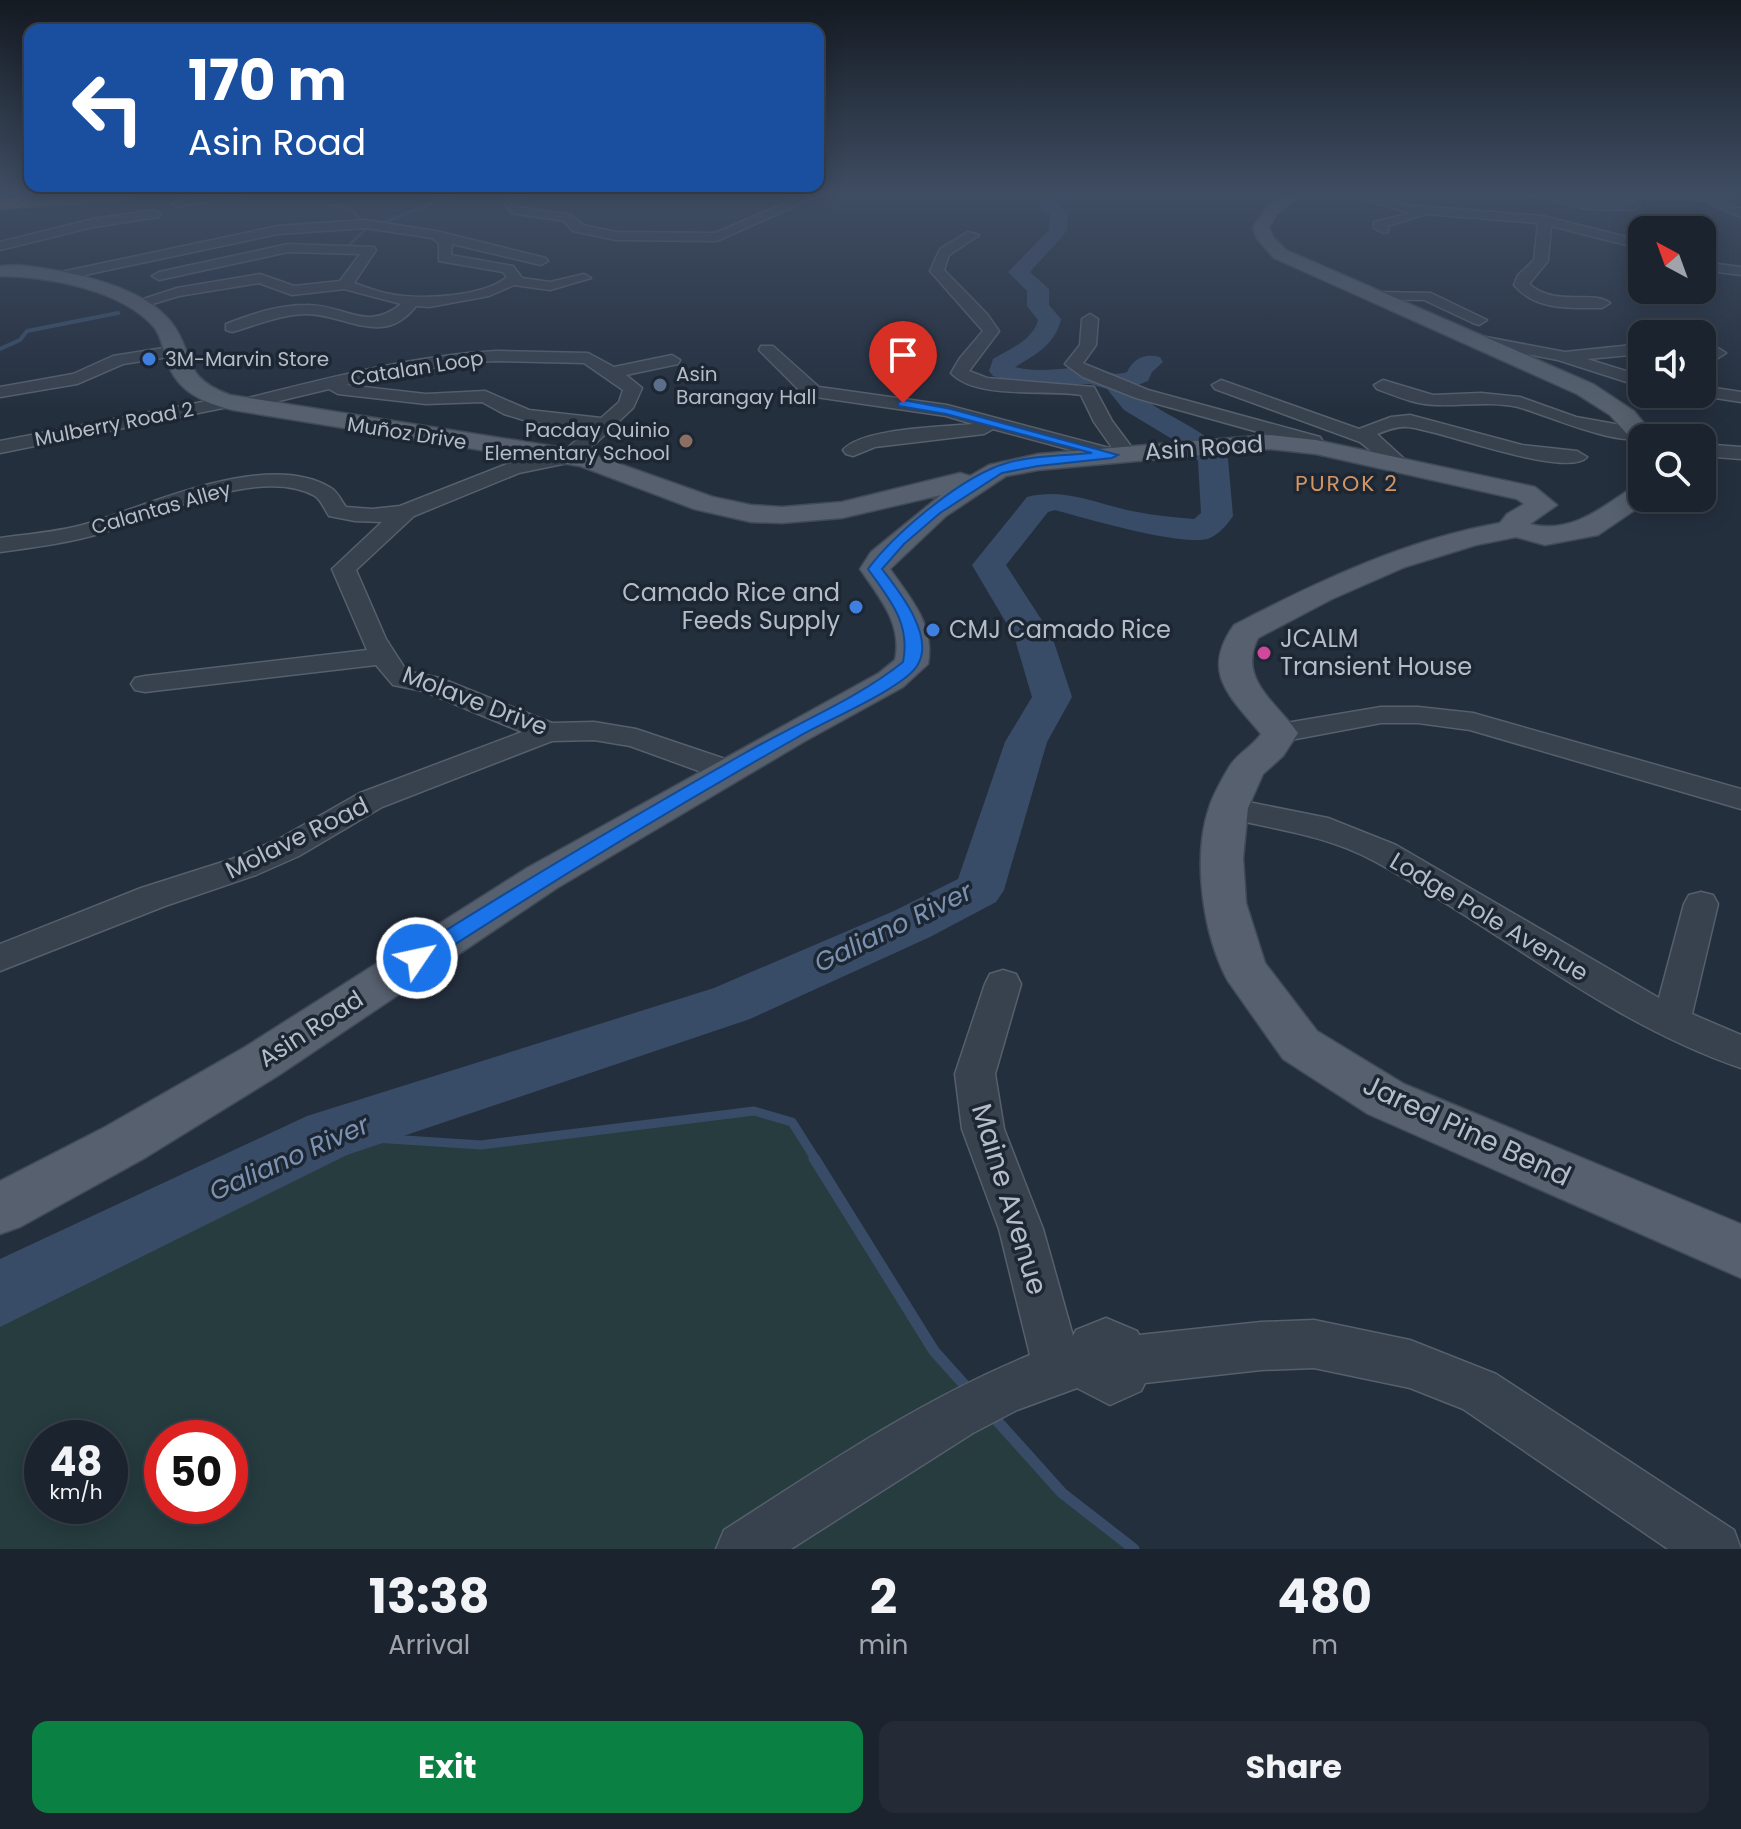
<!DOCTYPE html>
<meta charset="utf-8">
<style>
:root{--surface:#1b232e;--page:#242b36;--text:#f1f3f6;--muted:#a0a4aa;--line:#39404a;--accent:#0b8043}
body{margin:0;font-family:Poppins,sans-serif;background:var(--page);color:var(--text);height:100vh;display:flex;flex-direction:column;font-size:30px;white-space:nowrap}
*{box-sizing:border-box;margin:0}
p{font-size:26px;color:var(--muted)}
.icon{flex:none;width:44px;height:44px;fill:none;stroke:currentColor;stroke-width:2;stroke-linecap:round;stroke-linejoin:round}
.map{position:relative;height:1549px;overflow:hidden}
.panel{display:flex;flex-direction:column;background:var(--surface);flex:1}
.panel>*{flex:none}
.hud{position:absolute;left:24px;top:24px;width:800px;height:168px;border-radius:16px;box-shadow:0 4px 20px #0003,0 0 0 2px var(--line);background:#1a4fa0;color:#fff;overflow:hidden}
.needle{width:52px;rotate:319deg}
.controls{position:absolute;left:1628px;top:216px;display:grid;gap:16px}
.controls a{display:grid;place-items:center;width:88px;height:88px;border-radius:16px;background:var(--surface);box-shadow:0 4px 20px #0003,0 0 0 2px var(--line);font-size:40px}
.speed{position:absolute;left:24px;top:1420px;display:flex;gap:16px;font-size:40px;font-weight:700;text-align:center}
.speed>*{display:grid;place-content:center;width:104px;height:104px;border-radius:50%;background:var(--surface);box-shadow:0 4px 20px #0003,0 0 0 2px var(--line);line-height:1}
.speed small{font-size:20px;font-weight:400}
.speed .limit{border:12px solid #d22;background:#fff;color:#111}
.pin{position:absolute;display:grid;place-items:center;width:68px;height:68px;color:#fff;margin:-82px -34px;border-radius:50% 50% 50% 0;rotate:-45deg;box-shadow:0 0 8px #0007}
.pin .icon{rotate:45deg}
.me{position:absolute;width:88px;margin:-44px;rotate:56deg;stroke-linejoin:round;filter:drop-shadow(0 0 6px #0008)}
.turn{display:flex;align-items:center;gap:28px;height:168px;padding:0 32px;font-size:36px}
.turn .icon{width:104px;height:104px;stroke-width:2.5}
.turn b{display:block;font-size:56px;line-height:68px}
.eta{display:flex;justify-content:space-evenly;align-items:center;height:136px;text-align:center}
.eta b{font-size:48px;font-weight:700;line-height:56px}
.action{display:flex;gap:16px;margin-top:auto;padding:16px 32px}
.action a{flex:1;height:92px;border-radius:16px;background:var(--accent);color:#fff;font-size:32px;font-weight:700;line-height:92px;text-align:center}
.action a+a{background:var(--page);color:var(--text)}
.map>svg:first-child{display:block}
.green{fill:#263c3f;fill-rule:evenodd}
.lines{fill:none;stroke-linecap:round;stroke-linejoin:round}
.stream-far3{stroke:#394c67;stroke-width:3}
.stream-far2{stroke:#394c67;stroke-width:4}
.stream-far1{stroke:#394c67;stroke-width:9}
.stream{stroke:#394c67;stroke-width:11}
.river{fill:#394c67;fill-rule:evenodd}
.minor-casing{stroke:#565f6c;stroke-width:3}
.major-casing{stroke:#414a57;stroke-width:3}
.highway-casing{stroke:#434c59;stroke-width:3}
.minor{fill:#38414e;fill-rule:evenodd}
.major{fill:#56606e;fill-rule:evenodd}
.highway{fill:#746855;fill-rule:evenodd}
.route{fill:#1a73e8;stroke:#114b97;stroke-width:2}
.shop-dot{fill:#3f7fe0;stroke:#1d2633;stroke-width:3}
.service-dot{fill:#5c6f8a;stroke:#1d2633;stroke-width:3}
.education-dot{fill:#8d6e63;stroke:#1d2633;stroke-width:3}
.hotel-dot{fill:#d1479c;stroke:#1d2633;stroke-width:3}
.labels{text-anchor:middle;stroke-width:7;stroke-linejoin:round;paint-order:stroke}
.far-poi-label{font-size:20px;fill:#b4bcc9;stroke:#1d2633;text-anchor:start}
.far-street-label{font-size:20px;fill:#b4bcc9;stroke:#1d2633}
.far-neighbourhood-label{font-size:22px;letter-spacing:2px;fill:#d59563;stroke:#1d2633}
.street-label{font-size:24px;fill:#b4bcc9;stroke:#1d2633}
.poi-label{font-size:24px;fill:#b4bcc9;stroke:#1d2633;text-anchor:start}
.water-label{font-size:26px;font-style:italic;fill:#7c92b1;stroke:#1d2633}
.near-street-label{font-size:28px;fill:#b4bcc9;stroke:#1d2633}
</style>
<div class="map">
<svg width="1741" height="1549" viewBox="0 0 1741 1549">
<rect width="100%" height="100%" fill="#242f3e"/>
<path class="green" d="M754,1111L792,1122L934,1351L1062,1493L1134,1549H0V1294L328,1135L481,1145ZM42,1438H110V1506H42ZM162,1438H230V1506H162Z"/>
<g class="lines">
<g class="stream-far3">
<path d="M328,205L349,208L365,223"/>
<path d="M383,223L452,195"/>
<path d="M350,244L368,227"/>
</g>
<path class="stream-far2" d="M0,349L20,340L27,331L118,313"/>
<path class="stream-far1" d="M328,1135L481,1145L754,1111L792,1122L816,1160"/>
<g class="stream">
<path d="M814,1158L934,1351L969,1390"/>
<path d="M991,1414L1062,1493L1134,1549"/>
</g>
<path class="river" d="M1068,195L1055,203L1068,212L1067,231L1030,272L1049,289V305L1061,319C1056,344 1035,355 1015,367C1040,374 1065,366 1091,368C1105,369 1112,377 1127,372C1133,358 1146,353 1160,357L1163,362L1152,372L1148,381L1133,387C1159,418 1204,424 1228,459L1233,516C1228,524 1219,534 1210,538C1186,548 1084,518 1055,510L1048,512L1006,565L1052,636L1072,697L1047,742L1004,890L996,902L930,937L750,1019L347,1155L0,1327V1259L307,1116L714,988L894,911L958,879L1005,742L1032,697L1014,636L972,565L1027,497C1067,487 1098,505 1137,512C1156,516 1175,517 1194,519L1201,513L1198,461L1187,448L1124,410L1107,389L1090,384L1027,386L993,376L989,371L993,359C1010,349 1033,340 1038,320L1027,306V291L1008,272L1049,230L1050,214L1040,209L1038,200L1044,195Z"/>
<defs>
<g id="minor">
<path d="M210,195H244L177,207L171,203Z"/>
<path d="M514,195H527L517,205L519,207L572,215L583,225L616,232L715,233L804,195H820L717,241L616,240L573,231L564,221L511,213L505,204Z"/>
<path d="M1347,195H1367L1406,205L1543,216L1642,241V249L1551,226L1548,261L1529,284C1557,308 1592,289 1610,303L1602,308C1571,308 1536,311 1514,285L1518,275L1534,260L1538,223L1426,214L1388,226V232L1383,233L1374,228V222L1410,213Z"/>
<path d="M1530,195L1634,202L1640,206L1634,210L1587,209Z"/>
<path d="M1690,195H1707L1741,209V217Z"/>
<path d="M155,210L161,214L159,217L93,227L0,250V242L93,219Z"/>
<path d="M365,220L436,231L546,258L548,261L541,265L452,244L451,255L513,266L522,278L550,282L584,274L591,278L550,290L514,285L489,296L429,307L416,306C383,349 344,313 305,314C279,315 257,325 232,332L226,330V324C252,314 278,305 306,305C344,304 366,333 401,304L344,289L292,295L259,283L179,296L136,309L128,304L177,288L260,274L294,286L340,281L360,254L288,252L159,280L152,276L159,272L288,244L374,247L376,250L354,283C366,287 378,292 390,294C419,300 484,297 507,277L503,272L439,261V243L432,238L365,228L278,234L61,280L54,276L61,272L278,226Z"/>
<path d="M968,232L979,235L949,255L944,270L987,314L999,331L969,371L987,378L1094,387L1112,421L1136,453L1133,457L1112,461L993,429L984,434L875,447L853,456L846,454L843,450C862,428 943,427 973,424L946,416L809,396L801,392L759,350L761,346H773L819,387L947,405L1113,449L1094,422L1081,395C1046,389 976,400 951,373L960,358L983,331L930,271L940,249Z"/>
<path d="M1702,262L1741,267V275L1702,270Z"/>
<path d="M1380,292L1431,293L1487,320L1479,325L1473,323L1424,300L1375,299V293Z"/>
<path d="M1090,314L1098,319L1096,345L1083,363L1087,365L1148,390L1320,437L1326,447L1316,453L1309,451L1305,445L1136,398L1083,377L1065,364L1080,345L1082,319Z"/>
<path d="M1475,335L1565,352L1642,344V354L1587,359L1642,376V387L1558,360L1469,343V337Z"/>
<path d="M176,346L184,351L182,355L123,364L77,384L0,397V387L73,374L113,356Z"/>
<path d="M1702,347L1718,348L1726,353L1718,358L1702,357Z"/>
<path d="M496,351L588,353L614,367L672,355L680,360L678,364L626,375L642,388L633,408L577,461L519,473L414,516L356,570L386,639L404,667L411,672L440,678L552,723L594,722L636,729L740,764L744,771L740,778L729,780L718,778L630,746L594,740L552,741L382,807L299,856L256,875L165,906L0,971V944L141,888L232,859L277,840L360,793L522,732L423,691L393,685L376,665L145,692L135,690L131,684L135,678L145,676L367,650L332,569L382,522L355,521L329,516C325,510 321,500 315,496C260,465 158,516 102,533C69,543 35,547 0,552V538C29,534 58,532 86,524C150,505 268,449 331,488C338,492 341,501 346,507L372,509L400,506L507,464L563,452L590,428L527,421L504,414L482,402L426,404L338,394L329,389L241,410L233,406L0,453V441L228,397L236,401C321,380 408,356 496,351ZM496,361L584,363L623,390L619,402L601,418L529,410L485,391L426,394L346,385L458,363Z"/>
<path d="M1221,380L1359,429L1391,417L1410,415L1522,445L1577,451L1587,457C1567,480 1438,429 1407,427C1396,426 1386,431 1377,434L1412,466L1402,472L1395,470L1360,442L1215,389L1212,385Z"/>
<path d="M1383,380L1433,395L1481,393L1520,397L1576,417L1643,429L1653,435C1627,452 1550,416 1518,407C1491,401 1463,406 1437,405C1416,405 1396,396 1377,389L1374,385Z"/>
<path d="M1702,386L1741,392V402L1696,395L1702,394Z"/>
<path d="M1702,444L1741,447V459L1702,456Z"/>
<path d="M1381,707H1418L1473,713L1741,789V809L1470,730L1418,723H1381L1280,742L1270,739L1266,733L1270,727L1280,724Z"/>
<path d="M1228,798L1328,818L1396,845L1659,998L1684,904L1689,895L1701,892L1713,895L1718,904L1692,1014L1741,1035V1068C1606,1022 1498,928 1374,861C1322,833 1272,830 1217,815L1212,808L1217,801Z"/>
<path d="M1003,970L1016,974L1021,984L995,1074L1004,1129L1043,1229L1073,1336L1076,1330L1106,1318L1137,1331L1139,1335L1261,1322L1314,1320L1410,1340L1496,1374L1734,1530L1741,1549H1668L1463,1409L1410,1388L1314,1368L1261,1370L1145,1383L1141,1391L1110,1405L1077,1388L1017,1410L973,1433L791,1549H716L724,1530C824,1466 920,1400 1030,1355L999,1229L962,1129L955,1074L985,984L990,974Z"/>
</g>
<g id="major">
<path d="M1283,195H1300L1277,214L1269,227L1273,237L1286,250L1593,384L1634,411L1656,438H1642V445L1635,443L1610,415L1577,394L1274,258L1257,239L1253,227L1266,208Z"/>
<path d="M18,265C64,270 141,284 171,322C197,356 179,376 230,395L583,451L713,497L751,505L782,507L842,502L960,473L970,476L989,465L1038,454L1269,435L1316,440L1535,487L1557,505L1530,524C1571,534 1600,509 1633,487L1642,485V498L1651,499L1598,535L1545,545L1516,537L1476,545L1405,567L1332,599L1258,638C1237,679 1277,703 1298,733L1283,756L1263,774L1248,808L1243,858L1246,903L1265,963L1317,1031L1404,1084L1741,1224V1278L1368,1114L1283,1059L1228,981C1203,935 1192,858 1209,808C1213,795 1221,781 1228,769C1236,754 1252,747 1261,734C1230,696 1200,673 1234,625C1319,581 1405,540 1500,523L1507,514L1524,504L1517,499L1316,454L1269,449L1038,470L1006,476L946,516L890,569C911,599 935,625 928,664L903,687L805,741L557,888L279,1075L143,1159L20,1227L0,1234V1181L105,1127L245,1047L527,868L879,673L895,660C903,624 879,597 860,569L871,552L941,495L842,518L782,523L751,522L694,509L580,466L233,410C204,403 177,392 167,361C163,350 162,337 154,327C122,290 47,276 0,276V266Z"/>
</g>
<path id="highway" d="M52,195H137L129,200L0,209V199Z"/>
</defs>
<use href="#minor" class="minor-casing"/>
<use href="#major" class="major-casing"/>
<use href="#highway" class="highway-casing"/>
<use href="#minor" class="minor"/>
<use href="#major" class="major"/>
<use href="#highway" class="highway"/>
</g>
<linearGradient id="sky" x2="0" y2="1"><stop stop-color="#141a22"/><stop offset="0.47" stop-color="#3f4d63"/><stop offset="1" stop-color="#3f4d63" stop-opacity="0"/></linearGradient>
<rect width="1741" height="412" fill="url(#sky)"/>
<path class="route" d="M903,400L951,409L1118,455L1112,458L1038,466L1002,473L940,513L904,544L882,569C899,591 936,637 917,666C902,689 825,721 798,737C671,809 547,884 425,964H410L407,958L410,953C520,883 632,817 745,753C797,723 857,699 903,662C911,623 889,599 868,569C894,534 953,485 993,468C1022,455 1061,456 1092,453L946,414L899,406L898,403Z"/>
<g class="shop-dot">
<circle cx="149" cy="359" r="8"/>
<circle cx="856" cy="607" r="8"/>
<circle cx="933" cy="630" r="8"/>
</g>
<circle class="service-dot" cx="660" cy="385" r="8"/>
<circle class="education-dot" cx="686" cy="441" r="8"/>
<circle class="hotel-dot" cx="1264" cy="653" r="8"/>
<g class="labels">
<g class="far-poi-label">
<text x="165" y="366">3M-Marvin Store</text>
<text x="676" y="381">Asin<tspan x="676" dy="23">Barangay Hall</tspan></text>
<text x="670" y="437" text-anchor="end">Pacday Quinio<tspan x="670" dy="23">Elementary School</tspan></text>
</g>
<g class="far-street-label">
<text transform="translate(417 368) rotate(-9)" y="7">Catalan Loop</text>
<text transform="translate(114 424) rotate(-11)" y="7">Mulberry Road 2</text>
<text transform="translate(407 433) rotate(9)" y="7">Muñoz Drive</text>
<text transform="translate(161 508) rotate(-16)" y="7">Calantas Alley</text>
</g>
<g class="far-neighbourhood-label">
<text x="1347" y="491">PUROK 2</text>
</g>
<g class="street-label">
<text transform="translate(1204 448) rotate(-4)" y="8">Asin Road</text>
<text transform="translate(475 701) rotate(21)" y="8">Molave Drive</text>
<text transform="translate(297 838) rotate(-26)" y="8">Molave Road</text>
<text transform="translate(1489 917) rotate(31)" y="8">Lodge Pole Avenue</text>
<text transform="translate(311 1029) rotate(-33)" y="8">Asin Road</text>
</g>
<g class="poi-label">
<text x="840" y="601" text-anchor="end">Camado Rice and<tspan x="840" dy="28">Feeds Supply</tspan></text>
<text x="949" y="638">CMJ Camado Rice</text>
<text x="1280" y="647">JCALM<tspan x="1280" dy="28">Transient House</tspan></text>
</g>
<g class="water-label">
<text transform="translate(893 927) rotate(-26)" y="9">Galiano River</text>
<text transform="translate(289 1158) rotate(-24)" y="9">Galiano River</text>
</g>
<g class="near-street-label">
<text transform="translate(1467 1130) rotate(25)" y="10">Jared Pine Bend</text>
<text transform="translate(1010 1199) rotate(73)" y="10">Maine Avenue</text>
</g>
</g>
</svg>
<div class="controls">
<a><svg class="needle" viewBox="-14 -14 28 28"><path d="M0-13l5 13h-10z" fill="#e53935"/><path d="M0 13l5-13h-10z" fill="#a0a4aa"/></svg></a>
<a><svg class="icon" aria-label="sound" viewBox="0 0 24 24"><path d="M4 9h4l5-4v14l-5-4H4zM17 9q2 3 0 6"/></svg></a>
<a><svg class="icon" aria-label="search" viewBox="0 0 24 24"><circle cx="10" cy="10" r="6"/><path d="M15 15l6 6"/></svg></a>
</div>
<div class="speed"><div>48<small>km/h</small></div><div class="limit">50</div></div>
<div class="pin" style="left:903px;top:403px;background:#d93025"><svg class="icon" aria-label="arrive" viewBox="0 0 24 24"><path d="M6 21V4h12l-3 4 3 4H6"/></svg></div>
<svg class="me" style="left:417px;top:958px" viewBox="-20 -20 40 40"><circle r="17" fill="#1a73e8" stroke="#fff" stroke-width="3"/><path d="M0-11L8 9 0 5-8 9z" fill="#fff"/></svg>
<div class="hud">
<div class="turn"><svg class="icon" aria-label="left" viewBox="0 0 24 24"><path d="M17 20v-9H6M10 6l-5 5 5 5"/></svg><div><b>170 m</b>Asin Road</div></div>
</div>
</div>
<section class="panel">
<div class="eta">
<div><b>13:38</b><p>Arrival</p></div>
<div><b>2</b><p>min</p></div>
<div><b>480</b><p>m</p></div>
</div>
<div class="action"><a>Exit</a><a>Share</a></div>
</section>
